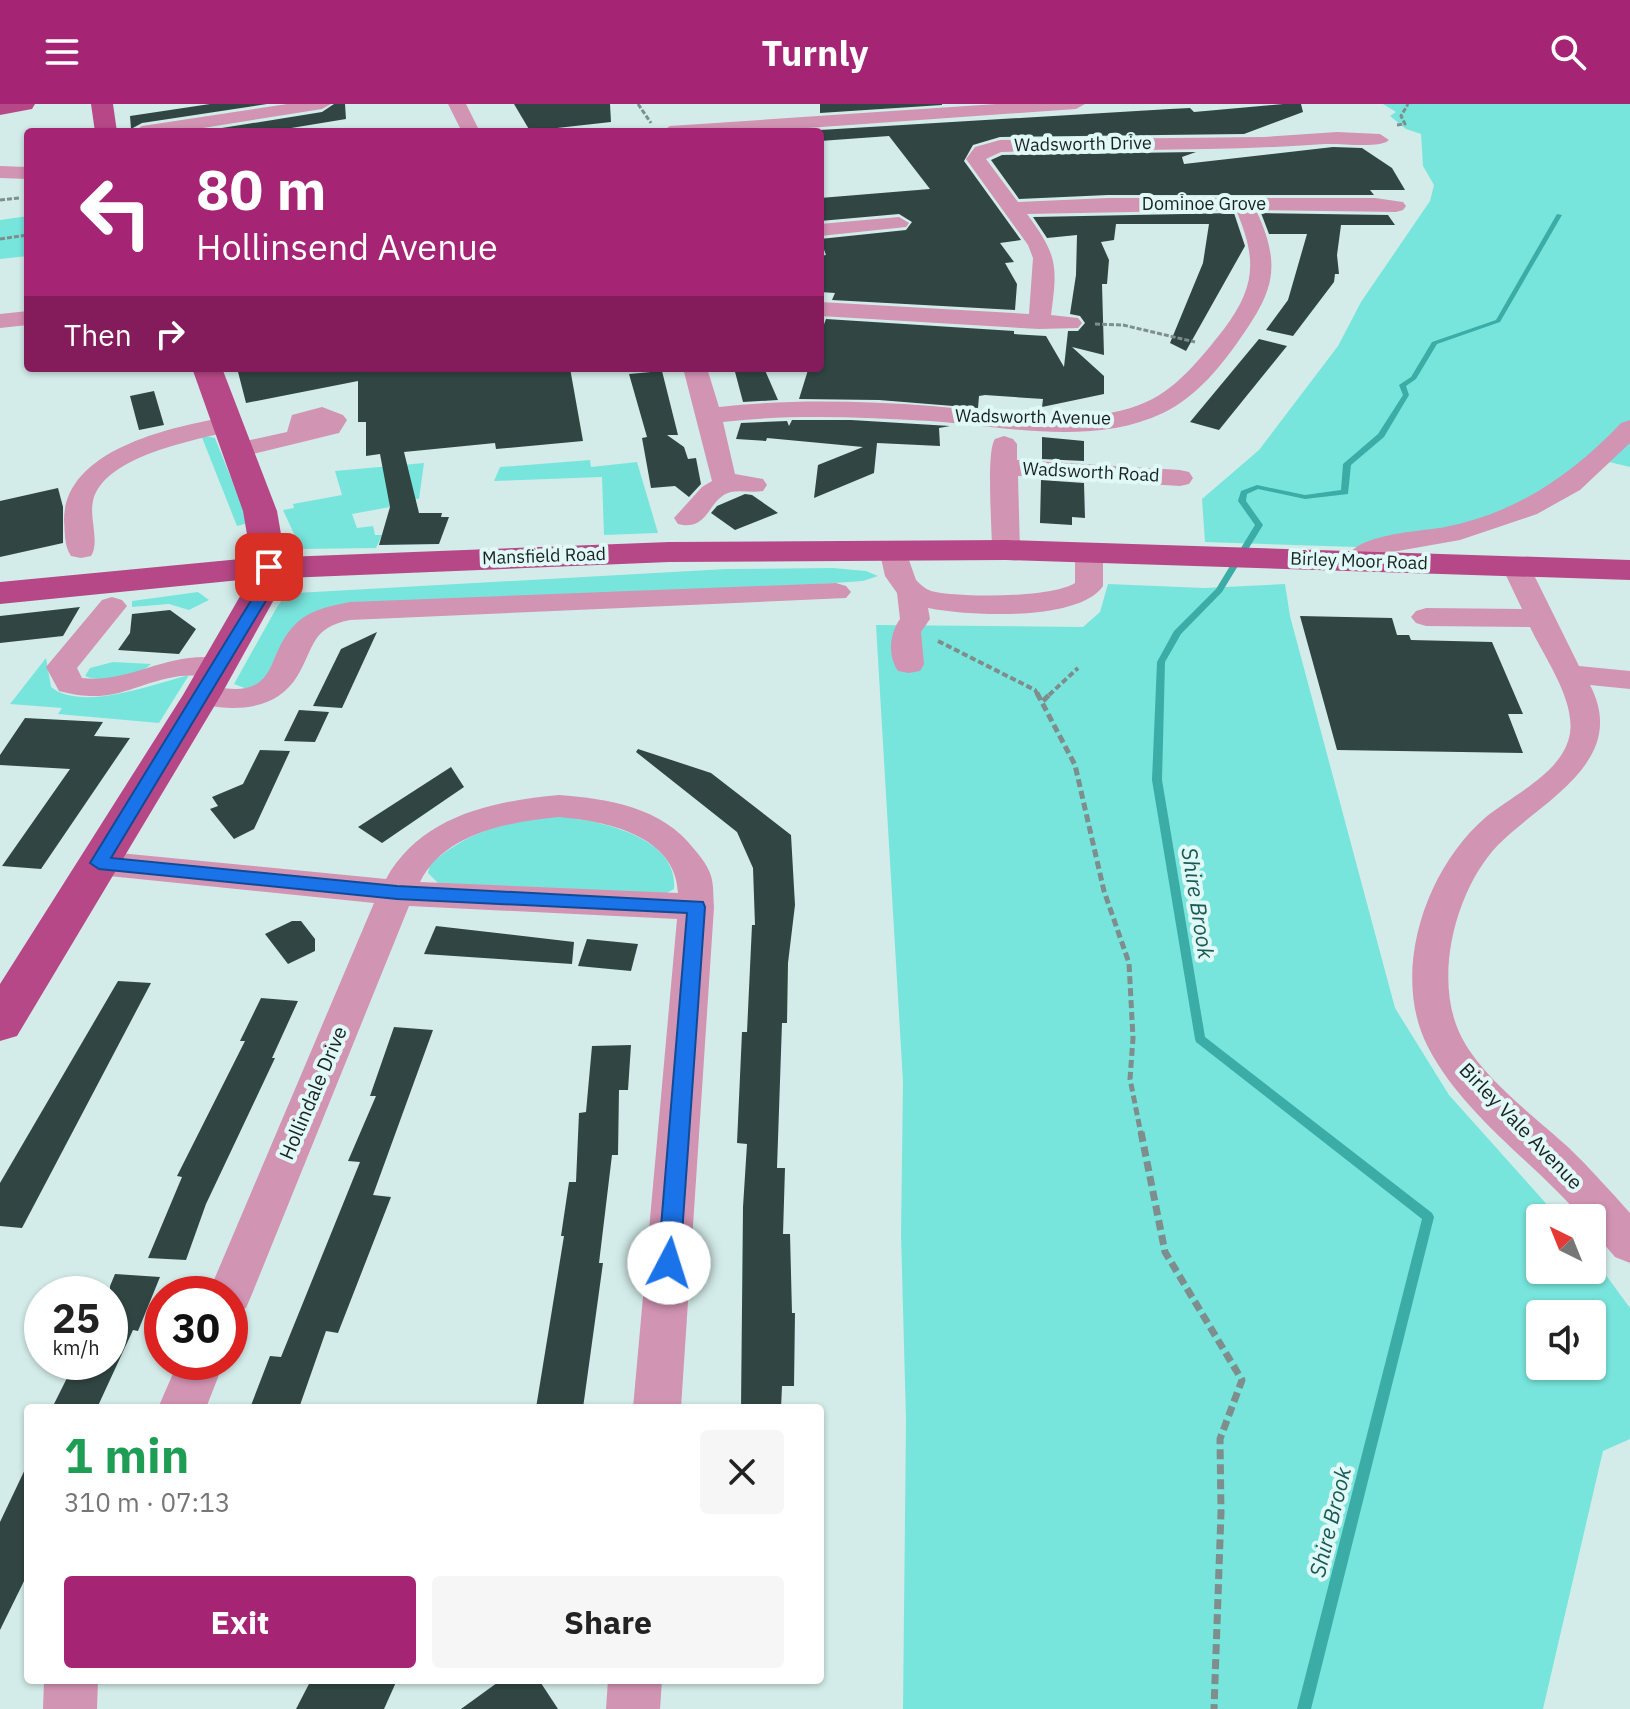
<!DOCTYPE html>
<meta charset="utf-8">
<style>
:root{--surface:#fff;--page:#f6f6f6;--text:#222;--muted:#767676;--accent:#a52474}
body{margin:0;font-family:"IBM Plex Sans",sans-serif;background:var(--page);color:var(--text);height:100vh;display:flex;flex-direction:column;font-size:30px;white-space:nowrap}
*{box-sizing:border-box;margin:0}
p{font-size:26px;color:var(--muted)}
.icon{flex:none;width:44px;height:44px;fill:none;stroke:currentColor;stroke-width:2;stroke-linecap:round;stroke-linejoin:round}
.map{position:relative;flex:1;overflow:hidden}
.side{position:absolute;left:24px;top:1300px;width:800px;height:280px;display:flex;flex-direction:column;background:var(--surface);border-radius:8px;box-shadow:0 2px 6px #0004}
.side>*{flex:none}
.top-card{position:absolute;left:24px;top:24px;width:800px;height:244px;border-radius:8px;box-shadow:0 2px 6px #0004;background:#a52474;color:#fff;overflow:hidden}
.needle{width:52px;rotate:317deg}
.tools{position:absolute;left:1526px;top:1100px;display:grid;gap:16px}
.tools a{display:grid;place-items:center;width:80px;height:80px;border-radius:8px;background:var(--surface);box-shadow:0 2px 6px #0004;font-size:40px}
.speed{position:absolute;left:24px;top:1172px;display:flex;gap:16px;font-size:40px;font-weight:700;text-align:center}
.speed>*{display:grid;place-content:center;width:104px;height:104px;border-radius:50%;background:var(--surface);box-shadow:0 2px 6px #0004;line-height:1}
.speed small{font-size:20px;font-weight:400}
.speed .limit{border:12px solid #d22;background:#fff;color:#111}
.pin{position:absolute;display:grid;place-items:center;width:68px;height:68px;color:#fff;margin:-34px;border-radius:16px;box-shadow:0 4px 12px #0006}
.me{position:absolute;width:88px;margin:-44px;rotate:5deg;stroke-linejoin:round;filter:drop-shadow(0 0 6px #0008)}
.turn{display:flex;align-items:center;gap:28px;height:168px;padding:0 40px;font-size:36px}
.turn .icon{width:104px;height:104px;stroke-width:2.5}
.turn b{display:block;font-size:56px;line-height:68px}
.then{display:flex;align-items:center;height:76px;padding:0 40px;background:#0003;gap:16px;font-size:30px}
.round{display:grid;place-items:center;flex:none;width:84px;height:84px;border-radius:8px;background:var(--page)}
.headline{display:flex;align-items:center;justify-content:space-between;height:136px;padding:0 40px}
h1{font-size:48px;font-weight:700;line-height:60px;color:#1e9e55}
.action{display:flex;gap:16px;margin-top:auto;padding:16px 40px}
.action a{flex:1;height:92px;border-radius:8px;background:var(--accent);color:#fff;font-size:32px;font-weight:700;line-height:92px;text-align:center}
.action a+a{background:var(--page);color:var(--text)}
header{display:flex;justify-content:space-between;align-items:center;height:104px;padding:0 40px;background:var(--accent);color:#fff;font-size:36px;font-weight:700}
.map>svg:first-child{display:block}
.green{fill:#78e5dd;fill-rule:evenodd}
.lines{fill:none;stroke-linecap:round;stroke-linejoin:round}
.stream{fill:#3bada6;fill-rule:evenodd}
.building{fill:#314643}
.path-far3{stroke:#7d8e8c;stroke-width:3;stroke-dasharray:5 2;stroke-linecap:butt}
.path-far2{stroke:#7d8e8c;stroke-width:4;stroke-dasharray:6 3;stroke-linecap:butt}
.path-far1{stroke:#7d8e8c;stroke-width:5;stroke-dasharray:8 4;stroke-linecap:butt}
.path{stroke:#7d8e8c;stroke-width:7;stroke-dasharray:10 5;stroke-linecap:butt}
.minor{fill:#d294b3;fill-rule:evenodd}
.major{fill:#b74887;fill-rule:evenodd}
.route{fill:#1a73e8;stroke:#114b97;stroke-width:2}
.labels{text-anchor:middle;stroke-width:8;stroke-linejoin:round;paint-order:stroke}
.far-street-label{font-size:18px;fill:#192221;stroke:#e0f9f6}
.street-label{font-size:20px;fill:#192221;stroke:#e0f9f6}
.water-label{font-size:22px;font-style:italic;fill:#195854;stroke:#e0f9f6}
</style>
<header><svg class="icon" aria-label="menu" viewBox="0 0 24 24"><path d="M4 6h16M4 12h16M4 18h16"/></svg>Turnly<svg class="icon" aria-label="search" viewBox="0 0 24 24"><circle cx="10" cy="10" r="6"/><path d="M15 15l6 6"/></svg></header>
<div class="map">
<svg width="1630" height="1605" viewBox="0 0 1630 1605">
<rect width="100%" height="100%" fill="#d3ece9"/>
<g class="green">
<path d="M1383,0H1630V363L1609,358L1572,389L1386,444L1205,438L1202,395L1259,346L1338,242L1361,198L1430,97L1434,81L1423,62L1421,30L1406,25L1390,12L1396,8Z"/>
<path d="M28,112V152L0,155V116Z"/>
<path d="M201,331L215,334L249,419L237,422Z"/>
<path d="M590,356L591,363L637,358L658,429L604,431L602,373L494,377L500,363Z"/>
<path d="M424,359L419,395L389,393L390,403L352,410L357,424L373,422L375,431H382L376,444L301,445L283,406L294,404L293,400L342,391L335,367Z"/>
<path d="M833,464L866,467L878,472L863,477L776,483L350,500L260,582L247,585L234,580L277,503L285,492L296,489L726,465Z"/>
<path d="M1108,480L1204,484L1285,480L1290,512L1395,904L1449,991L1559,1114H1540V1166H1592V1152L1630,1204V1335L1603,1347L1543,1605H903L906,1316L901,1130L903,978L876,521L1083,523L1100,508ZM1540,1210H1592V1262H1540Z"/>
<path d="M198,488L209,496L189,506L169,500L132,503V497Z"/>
<path d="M46,554L51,583C82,608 153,580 189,571L159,619L58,610L62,604L10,600Z"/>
<path d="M113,558L151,560C137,575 104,580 85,572L90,564Z"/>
<path d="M556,712C595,716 679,731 674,785L663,791L439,780L428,769L430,760C476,723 499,721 556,712Z"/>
</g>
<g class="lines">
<path class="stream" d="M1557,110L1562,111L1500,218L1437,240L1416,275L1406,282L1409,291L1384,333L1351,361L1348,390L1305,395L1258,385L1247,390L1246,397L1263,421L1222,488L1181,530L1165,558L1162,676L1205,933L1432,1109L1434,1113L1311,1605H1297L1422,1115L1196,938L1195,935L1152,676L1157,558L1174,527L1216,485L1255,421L1238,397L1241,387L1257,381L1305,391L1341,386L1343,360L1378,330L1403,291L1399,281L1411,273L1432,238L1496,216Z"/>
</g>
<g class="building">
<path d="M210,0H267L142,19L131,25L130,12Z"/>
<path d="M334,0H345L346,15L267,28H197L322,8Z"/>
<path d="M514,0H610L611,18L530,27Z"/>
<path d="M820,0H942V1L820,9Z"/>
<path d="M1283,0H1301L1303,8L1244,30L1000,33L973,41L964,57L1021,136L1000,139L1014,158L1005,159L1017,180L1015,206L832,196L835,189L820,188V152L826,151L820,135L906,126L912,118L899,110L820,117V94L930,85L889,32L820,37V26L1170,5L1190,4L1194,8Z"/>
<path d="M1333,43L1362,44L1392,64L1405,86H1370L1374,91H1108L1019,95L991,56L1002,51L1196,48L1182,53L1184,60Z"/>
<path d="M1234,109L1245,142L1186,247L1170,239L1203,159L1209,120H1116L1114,136L1101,138L1109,156L1107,180H1102L1104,251L1072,243L1104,272V290L1042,303L1043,295L985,291L979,292L978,304L879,296L799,295L808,266L820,267V231L826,215L1014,227V230L1046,232L1064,263L1068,227H1078L1085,219L1080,212L1070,210L1076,171L1077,131L1047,134L1033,113Z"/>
<path d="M1261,109L1388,111L1395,121H1341L1337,151L1339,170H1335L1334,178L1293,232L1266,226L1288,196L1307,130H1269Z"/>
<path d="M1259,235L1287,242L1219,326L1190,318Z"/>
<path d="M237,264H570L583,337L496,345L495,339L404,348L419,409H442L441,413H449L439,440L379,441L390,403L380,350L366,352V318H358V277L246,299Z"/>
<path d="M734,264H764L778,296L743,298Z"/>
<path d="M662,267L678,331H667L684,343L688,355L696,354L701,380L689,393L675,382L651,384L642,334L647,333L629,270Z"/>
<path d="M154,287L164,321L139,326L130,292Z"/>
<path d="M792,316H851L950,322L939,324L940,342L877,339L874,369L814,394L818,361L863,343L767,334L766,337L736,335L741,319L787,317L789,322Z"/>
<path d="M1042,333L1084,337V357L1042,355Z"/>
<path d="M1041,376L1084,379L1085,414L1072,413V421L1040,419Z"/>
<path d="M58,384L63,403V439L0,453V397Z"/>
<path d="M745,390L752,391L778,409L735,426L711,409L717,402Z"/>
<path d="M80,503L63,532L0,539V512Z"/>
<path d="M170,506L196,525L179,550L118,546L130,529L132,510Z"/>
<path d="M1300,512L1392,514L1397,531H1409L1411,536L1492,538L1523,610H1508L1523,649L1337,646Z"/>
<path d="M377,528L342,604L313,602L341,545Z"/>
<path d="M299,606L329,608L315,638L284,637Z"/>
<path d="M25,614L103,618L94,632L130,634L41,765L2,762L70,665L0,661V651Z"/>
<path d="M638,645L711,669L791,731L795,801L788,859L787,919H782L777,1064H785L783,1130H790L792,1209H795L794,1282H782L781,1304H741L743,1103L747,1040L737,1039L742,928H747L752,821H755L753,764L737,728L636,648Z"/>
<path d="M260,646L290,647L254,725L234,735L210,705L218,702L212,693L243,680Z"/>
<path d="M451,663L464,683L382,739L358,723Z"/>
<path d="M292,817H301L315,835V847L288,860L265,830Z"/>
<path d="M436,822L574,838L572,860L424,850Z"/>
<path d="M587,835L638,840L631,867L578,862Z"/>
<path d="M118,877L151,879L22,1124L0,1122V1079Z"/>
<path d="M261,894L298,897L272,954H275L206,1100L186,1156L148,1154L182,1073L177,1072L245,937H240Z"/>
<path d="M394,923L433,926L373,1091L391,1093L338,1229L326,1227L299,1304H250L270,1252L281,1253L360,1058L348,1057L376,992H370Z"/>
<path d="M631,941L628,986H619L618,1051H612L599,1159H603L583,1304H536L564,1132H561L569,1078H576L579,1009L586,1008L592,942Z"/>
<path d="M115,1170L160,1173L138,1227L133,1226L97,1304H52L75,1258H110V1182Z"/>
<path d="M28,1359V1469L0,1526V1418Z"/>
<path d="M311,1576H397L384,1605H296Z"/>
<path d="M501,1576H539L558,1605H461Z"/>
</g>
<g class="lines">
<g class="path-far3">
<path d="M638,0L651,19"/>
<path d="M1397,21L1405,20L1401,12L1408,0"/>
<path d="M0,96L19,94"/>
<path d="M0,135L28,131"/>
<path d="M1095,220L1123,221L1195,238"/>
</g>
<g class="path-far2">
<path d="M938,537L1035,586L1038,591"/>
<path d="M1049,591L1078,564"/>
</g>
<g class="path-far1">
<path d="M1037,589L1075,661L1104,787L1129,859L1133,934L1130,975L1141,1030"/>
<path d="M1043,597L1051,589"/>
</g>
<path class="path" d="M1141,1028L1165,1148L1242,1276L1220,1335L1221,1408L1214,1605"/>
<g class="minor">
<path d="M287,0H331L322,5L178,28H133L142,22Z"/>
<path d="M448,0H466L480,28H462Z"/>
<path d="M996,0H1085L1076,5L751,28H661L670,22Z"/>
<path d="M1337,28L1380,30L1389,36C1381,45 1340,39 1325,40C1217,48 1109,45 1001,48L986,55L1018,98L1108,94H1375L1403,98L1406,102L1403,106L1396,108L1256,106C1280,158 1276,183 1244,229C1223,260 1197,293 1163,309C1092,343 1003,322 929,317C860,313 791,310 723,318L735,370L763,375L767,381L763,387C753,389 740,386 731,388C707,394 710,428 678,420L674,414L702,383L712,377L683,264H707L719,303C790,295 861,297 932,302C998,307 1075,325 1139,301C1175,288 1201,254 1224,225C1256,182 1257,155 1236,106L1027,110C1057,151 1058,160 1051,211L1078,214L1082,219L1078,224L1039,225L820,212V198L1029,210L1033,154L1028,141L966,55L975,43L1000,36L1264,33Z"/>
<path d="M0,62L28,63V75L0,74Z"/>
<path d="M899,113L909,119L906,123L820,132V120Z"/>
<path d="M28,207V221L0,224V210Z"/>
<path d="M322,303L343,311L347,316L339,329L236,354L227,351L223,346L227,341L287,328L292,311Z"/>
<path d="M226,313L235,316L239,321L235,326C197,336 104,351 93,397C89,414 100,438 91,452L81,454L71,452C64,442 65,428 64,416C64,345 172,323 226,313Z"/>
<path d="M1630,316V339L1580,386L1537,410L1460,436L1392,448L1374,456L1369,463L1359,466L1349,463L1345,457C1354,429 1419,428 1445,423C1516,409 1572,371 1621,319Z"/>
<path d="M1004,332L1013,335L1017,340V356L1180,366L1189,368L1193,374L1189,380L1180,382L1018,372L1020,446L1016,452L1006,454L996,452L992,446C992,424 986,347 995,335Z"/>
<path d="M893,437L903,439L916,476C920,480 925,485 931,487C958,494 1052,494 1075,479V450L1079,444L1089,442L1099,444L1103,450V482C1079,518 967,512 928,504L930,515L921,528L924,560L920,567L909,569L898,567C887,551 890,529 900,515L897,489L885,472L879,445L883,439Z"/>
<path d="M1516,454L1526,457L1530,463L1579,562L1630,567V585L1590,581C1630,658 1541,697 1498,741C1457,784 1435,867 1457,923C1474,968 1533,1011 1568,1043C1590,1064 1610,1087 1630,1109V1159L1615,1153L1592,1126V1114H1582C1533,1057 1463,1011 1428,943C1390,870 1425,765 1486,713C1514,690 1564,668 1570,629C1575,595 1544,553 1530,523L1426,522L1416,519L1411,513L1416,507L1426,504L1522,505L1502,463L1506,457Z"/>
<path d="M836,479L846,482L851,488L846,494L350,516C311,524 315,542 298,571C276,609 229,608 191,598L186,591L191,584C212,579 239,592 258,579C267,573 271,563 275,553C292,513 309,506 350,498Z"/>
<path d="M112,493L122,496L127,502L77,564L82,574C133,580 172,542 230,556L234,563L230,570C213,574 197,570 180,572C130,580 115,602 59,587L46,563L102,496Z"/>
<path d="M559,691C609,695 662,703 694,745C701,753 708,762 711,772C714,782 713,793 714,803L681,1304H633L677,815L409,802L252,1190L246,1204L230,1210V1190H208L374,799L99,771L87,768L81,759L87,750L99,747L386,775C421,712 492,697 559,691ZM559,713C605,717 676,731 678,789L420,778C445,728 510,718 559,713Z"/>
<path d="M178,1258H224L206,1304H158Z"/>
<path d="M44,1576H98L97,1605H43Z"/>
<path d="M608,1576H662L660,1605H606Z"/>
</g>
<g class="major">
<path d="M0,0H35L32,5L0,11Z"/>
<path d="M91,0H113L117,28H95Z"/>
<path d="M192,264H222L277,407L285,453L669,438L1006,436L1630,456V476L1006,456L669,458L286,474L221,591L17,932L0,937V880L183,591L250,475L0,500V478L251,454L243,407Z"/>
</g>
</g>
<path class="route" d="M269,459L276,463L275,477L267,495L111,754L397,782L703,798L705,803L680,1159L677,1166L669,1169L661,1166L658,1159L687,809L397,795L99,765L90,759L252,495L261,477L262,463Z"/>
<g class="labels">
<g class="far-street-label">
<text transform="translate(1083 40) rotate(-1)" y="6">Wadsworth Drive</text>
<text x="1204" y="106">Dominoe Grove</text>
<text transform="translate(1033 313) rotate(1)" y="6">Wadsworth Avenue</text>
<text transform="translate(1091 368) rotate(3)" y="6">Wadsworth Road</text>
<text transform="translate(544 452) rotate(-2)" y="6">Mansfield Road</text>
<text transform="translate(1359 457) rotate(2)" y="6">Birley Moor Road</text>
</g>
<g class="street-label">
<text transform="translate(313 989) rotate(-67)" y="7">Hollindale Drive</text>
<text transform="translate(1521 1022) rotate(46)" y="7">Birley Vale Avenue</text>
</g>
<g class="water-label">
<text transform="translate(1198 799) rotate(81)" y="8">Shire Brook</text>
<text transform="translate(1330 1418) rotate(-76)" y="8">Shire Brook</text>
</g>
</g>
</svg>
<div class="tools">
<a><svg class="needle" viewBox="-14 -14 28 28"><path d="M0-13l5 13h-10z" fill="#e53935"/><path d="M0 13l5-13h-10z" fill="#767676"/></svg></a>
<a><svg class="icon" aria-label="sound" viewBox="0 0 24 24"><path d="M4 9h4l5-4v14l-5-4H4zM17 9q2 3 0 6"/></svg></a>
</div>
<div class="speed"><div>25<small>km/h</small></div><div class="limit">30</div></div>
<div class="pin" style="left:269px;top:463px;background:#d93025"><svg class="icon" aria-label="arrive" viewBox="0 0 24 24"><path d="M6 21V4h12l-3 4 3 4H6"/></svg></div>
<svg class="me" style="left:669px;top:1159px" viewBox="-20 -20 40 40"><circle r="19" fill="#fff"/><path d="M0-13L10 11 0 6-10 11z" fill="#1a73e8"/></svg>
<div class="top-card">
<div class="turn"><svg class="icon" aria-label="left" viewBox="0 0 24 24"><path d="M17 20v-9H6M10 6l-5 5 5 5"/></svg><div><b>80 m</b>Hollinsend Avenue</div></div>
<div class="then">Then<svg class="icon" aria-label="right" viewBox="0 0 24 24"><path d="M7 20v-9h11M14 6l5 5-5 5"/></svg></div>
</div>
<section class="side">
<div class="headline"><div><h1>1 min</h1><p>310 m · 07:13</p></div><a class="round"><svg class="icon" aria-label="close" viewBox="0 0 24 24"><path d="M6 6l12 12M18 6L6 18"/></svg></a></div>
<div class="action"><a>Exit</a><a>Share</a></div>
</section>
</div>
